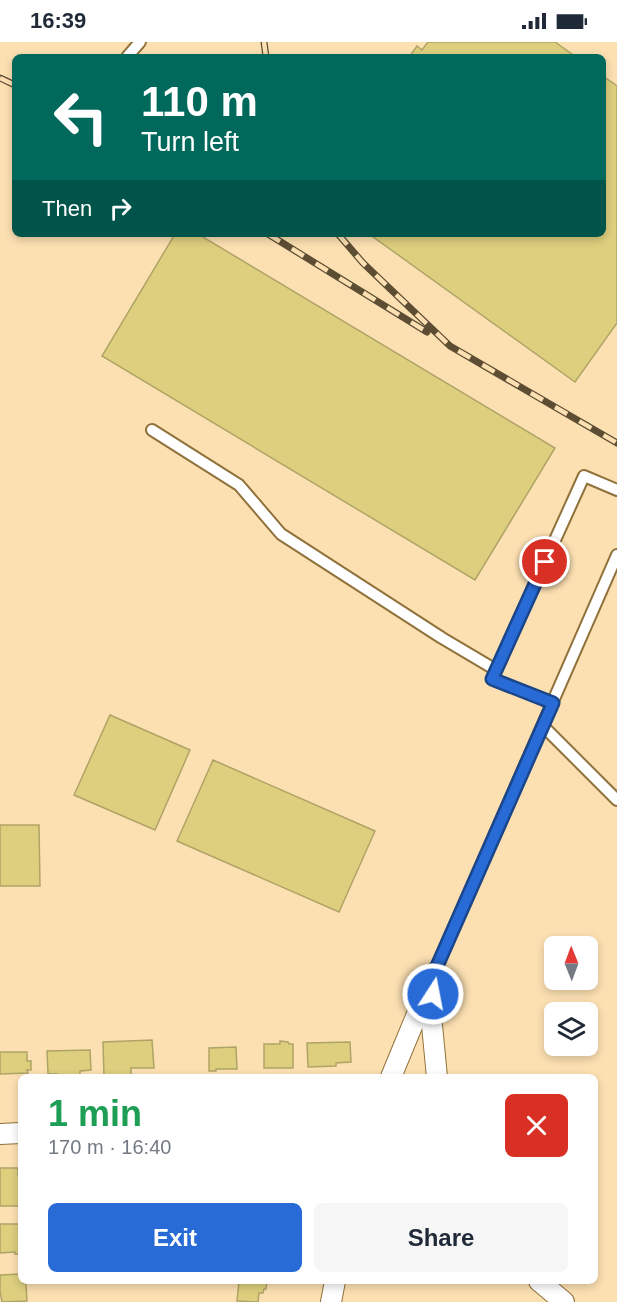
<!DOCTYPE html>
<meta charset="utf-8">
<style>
:root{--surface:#fff;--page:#f6f6f7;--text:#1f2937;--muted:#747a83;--accent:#286bd7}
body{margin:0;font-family:Helvetica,sans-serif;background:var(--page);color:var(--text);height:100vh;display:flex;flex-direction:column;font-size:22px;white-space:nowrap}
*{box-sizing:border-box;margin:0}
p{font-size:20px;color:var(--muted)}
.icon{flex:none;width:33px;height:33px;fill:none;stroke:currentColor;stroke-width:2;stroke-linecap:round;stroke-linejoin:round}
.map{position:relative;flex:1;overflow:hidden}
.panel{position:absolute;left:18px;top:1032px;width:580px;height:210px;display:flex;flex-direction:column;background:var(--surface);border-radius:9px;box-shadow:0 3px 9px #0003}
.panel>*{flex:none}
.top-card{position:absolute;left:12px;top:12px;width:594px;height:183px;border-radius:9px;box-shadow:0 3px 9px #0003;background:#00695c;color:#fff;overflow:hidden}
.needle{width:39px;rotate:359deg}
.buttons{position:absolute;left:544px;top:894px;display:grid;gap:12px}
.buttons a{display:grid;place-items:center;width:54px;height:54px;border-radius:9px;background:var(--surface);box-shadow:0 3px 9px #0003;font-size:30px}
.pin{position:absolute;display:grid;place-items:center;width:51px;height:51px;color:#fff;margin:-26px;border:3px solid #fff;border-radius:50%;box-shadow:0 2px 6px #0007}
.me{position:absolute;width:66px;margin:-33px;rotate:11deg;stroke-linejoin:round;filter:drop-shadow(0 0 4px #0008)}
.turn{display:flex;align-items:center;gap:21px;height:126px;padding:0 30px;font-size:27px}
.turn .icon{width:78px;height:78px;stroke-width:2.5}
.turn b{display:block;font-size:42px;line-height:51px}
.then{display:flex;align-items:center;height:57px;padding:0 30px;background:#0003;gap:12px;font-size:22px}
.round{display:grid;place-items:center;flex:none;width:63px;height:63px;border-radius:9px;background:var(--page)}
.overview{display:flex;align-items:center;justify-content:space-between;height:102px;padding:0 30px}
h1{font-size:36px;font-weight:700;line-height:45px;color:#1e9e55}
.button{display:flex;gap:12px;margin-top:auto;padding:12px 30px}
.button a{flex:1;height:69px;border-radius:9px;background:var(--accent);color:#fff;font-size:24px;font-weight:700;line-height:69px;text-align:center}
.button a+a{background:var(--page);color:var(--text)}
.status{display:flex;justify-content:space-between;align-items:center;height:42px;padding:0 30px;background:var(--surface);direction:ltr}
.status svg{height:16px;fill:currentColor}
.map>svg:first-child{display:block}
.building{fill:#ddcf7e;stroke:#afa466;stroke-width:1.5}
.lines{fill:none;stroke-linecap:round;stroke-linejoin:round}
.service-casing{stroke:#907139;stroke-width:14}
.minor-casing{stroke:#907139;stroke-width:22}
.service{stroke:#fff;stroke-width:10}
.minor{stroke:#fff;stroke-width:20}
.rail-casing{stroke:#5d4d33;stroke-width:7}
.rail{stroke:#fce0b2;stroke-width:4.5;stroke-dasharray:14;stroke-linecap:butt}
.route-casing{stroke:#1a468c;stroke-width:15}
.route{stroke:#286bd7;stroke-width:10}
</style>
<div class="status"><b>16:39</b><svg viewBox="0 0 49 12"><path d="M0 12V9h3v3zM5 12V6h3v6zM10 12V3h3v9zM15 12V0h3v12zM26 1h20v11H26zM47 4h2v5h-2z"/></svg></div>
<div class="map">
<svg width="617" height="1260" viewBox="0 0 617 1260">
<rect width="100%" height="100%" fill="#fce0b2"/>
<g class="building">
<path d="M428,0H555L576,15H409L417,4L422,8Z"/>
<path d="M603,34L617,44V281L575,340L369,192H603Z"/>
<path d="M175,192H198L555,406L475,538L102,314Z"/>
<path d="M110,673L190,708L155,788L74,753Z"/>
<path d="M213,718L375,789L339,870L177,799Z"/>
<path d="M0,783H39L40,844H0Z"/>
<path d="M152,998L154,1026H131V1035H104L103,1000Z"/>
<path d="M280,999L288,1000L289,1002H293V1026H264V1002H280Z"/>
<path d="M350,1000L351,1020L336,1021V1024L308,1025L307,1001Z"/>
<path d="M236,1005L237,1027H216V1029H209V1006Z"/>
<path d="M90,1008L91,1028L80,1029V1033L57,1034V1032H48L47,1009Z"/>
<path d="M0,1010H27V1019H31V1028H27L28,1031L0,1032Z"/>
<path d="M0,1126H18V1133L21,1132V1164H0Z"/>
<path d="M0,1182H21V1212H15V1210L0,1211Z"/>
<path d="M21,1232V1239H23V1241H26L27,1259L2,1260L0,1249V1233Z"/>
<path d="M239,1239H267L266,1247H264L263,1251H259L258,1260L237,1259Z"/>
</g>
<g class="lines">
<defs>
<g id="service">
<path d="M127,15L140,0"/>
<path d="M152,388L239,443L281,492L442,596L496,628"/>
<path d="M553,661L492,637L584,434L617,448"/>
<path d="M543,684L617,758"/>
<path d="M434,931L617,513"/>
</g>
<g id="minor">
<path d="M433,949L431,973L437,1035"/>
<path d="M391,1035L434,931"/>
<path d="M0,1092L21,1091"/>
<path d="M539,1239L564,1260"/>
<path d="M331,1260L335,1239"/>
</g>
</defs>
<use href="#service" class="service-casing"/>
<use href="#minor" class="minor-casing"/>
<use href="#service" class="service"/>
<use href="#minor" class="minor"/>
<defs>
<g id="rail">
<path d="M264,0L266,15"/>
<path d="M0,36L15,43"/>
<path d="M268,192L427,290"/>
<path d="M338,192L363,221L450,304L617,401"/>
</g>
</defs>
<use href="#rail" class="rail-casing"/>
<use href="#rail" class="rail"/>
</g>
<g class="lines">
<defs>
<path id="route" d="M433,952L434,931L553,661L492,637L545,520"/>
</defs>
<use href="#route" class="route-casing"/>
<use href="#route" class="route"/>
</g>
</svg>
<div class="buttons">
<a><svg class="needle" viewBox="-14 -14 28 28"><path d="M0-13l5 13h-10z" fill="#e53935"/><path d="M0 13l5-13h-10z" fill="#747a83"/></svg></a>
<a><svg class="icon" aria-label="layers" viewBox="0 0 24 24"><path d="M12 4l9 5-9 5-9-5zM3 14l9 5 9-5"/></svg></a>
</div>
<div class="pin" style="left:545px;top:520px;background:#d93025"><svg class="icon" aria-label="arrive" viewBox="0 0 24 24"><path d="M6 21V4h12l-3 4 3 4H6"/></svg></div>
<svg class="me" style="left:433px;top:952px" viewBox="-20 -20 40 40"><circle r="17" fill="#286bd7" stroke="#fff" stroke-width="3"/><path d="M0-11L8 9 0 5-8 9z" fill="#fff"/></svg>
<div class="top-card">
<div class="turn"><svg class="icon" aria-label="left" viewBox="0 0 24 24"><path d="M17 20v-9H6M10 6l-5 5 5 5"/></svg><div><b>110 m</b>Turn left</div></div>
<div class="then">Then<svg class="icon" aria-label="right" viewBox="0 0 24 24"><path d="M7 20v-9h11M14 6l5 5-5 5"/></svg></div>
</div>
<section class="panel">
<div class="overview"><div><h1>1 min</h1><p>170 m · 16:40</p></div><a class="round" style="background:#d93025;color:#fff"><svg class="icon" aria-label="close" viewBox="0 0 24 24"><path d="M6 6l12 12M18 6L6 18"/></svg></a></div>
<div class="button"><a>Exit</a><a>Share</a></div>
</section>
</div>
